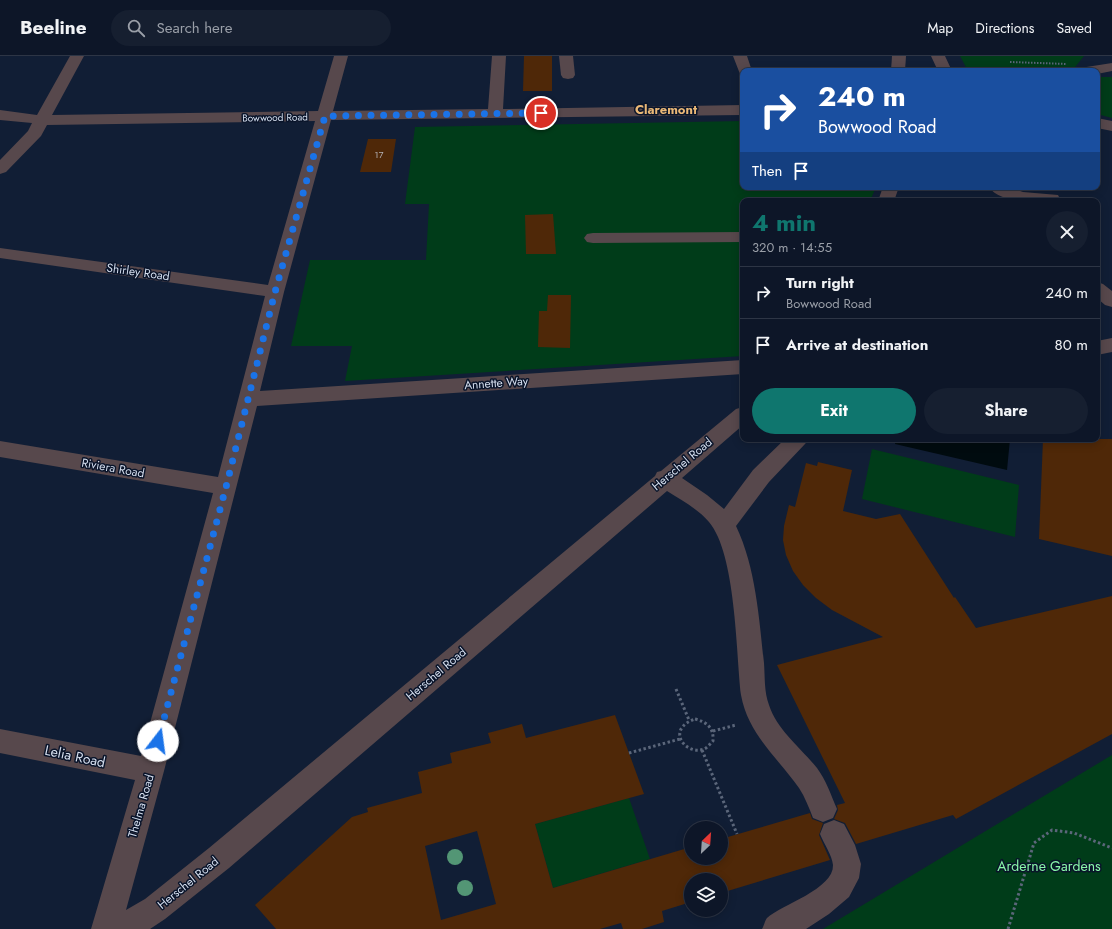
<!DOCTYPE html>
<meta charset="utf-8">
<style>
:root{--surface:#0d1628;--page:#161f30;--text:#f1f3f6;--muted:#9a9fa8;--line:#2d3545;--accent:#0f766e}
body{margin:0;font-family:Jost,sans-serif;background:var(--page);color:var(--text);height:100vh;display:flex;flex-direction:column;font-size:15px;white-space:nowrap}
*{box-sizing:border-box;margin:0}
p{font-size:13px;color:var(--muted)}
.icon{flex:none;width:22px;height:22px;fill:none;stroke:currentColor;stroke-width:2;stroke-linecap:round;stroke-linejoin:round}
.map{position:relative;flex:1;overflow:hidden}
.drawer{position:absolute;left:740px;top:142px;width:360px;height:244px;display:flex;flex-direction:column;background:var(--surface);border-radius:8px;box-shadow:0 2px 10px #0003,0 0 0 1px var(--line)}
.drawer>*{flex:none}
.hud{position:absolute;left:740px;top:12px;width:360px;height:122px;border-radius:8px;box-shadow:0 2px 10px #0003,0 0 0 1px var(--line);background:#1a4fa0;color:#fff;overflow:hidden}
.needle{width:26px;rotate:25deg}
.tools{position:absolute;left:684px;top:765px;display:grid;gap:8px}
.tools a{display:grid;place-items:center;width:44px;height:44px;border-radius:50%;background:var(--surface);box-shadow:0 2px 10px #0003,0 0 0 1px var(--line);font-size:20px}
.pin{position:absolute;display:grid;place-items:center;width:34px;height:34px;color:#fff;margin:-17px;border:2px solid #fff;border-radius:50%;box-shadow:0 1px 4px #0007}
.me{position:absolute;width:44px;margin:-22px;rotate:15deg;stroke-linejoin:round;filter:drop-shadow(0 0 3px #0008)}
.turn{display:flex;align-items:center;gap:14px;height:84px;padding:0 12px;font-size:18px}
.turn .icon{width:52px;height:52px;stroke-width:2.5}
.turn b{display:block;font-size:28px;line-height:34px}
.then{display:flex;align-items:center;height:38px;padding:0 12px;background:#0003;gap:8px;font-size:15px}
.round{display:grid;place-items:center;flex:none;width:42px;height:42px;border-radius:21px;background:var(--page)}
.summary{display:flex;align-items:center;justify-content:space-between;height:68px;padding:0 12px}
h1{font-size:24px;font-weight:700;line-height:30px;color:var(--accent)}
.cta{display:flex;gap:8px;margin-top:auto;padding:8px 12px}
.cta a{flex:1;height:46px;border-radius:24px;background:var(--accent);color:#fff;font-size:16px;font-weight:700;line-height:46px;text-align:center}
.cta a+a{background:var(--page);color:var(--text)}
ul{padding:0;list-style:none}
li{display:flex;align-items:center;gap:12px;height:52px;padding:0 12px;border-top:1px solid var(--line)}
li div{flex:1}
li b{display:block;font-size:15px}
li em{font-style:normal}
header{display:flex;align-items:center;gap:24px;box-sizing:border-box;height:56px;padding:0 20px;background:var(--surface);border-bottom:1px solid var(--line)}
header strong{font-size:19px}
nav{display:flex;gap:22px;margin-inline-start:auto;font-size:14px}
.search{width:280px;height:36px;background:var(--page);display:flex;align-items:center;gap:10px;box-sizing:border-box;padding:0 14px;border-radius:22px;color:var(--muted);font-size:15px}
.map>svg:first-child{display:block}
.green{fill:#003c19}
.water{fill:#000b0f}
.building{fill:#4f2808;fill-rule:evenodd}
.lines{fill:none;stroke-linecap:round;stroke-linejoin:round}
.path-far1{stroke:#5b667a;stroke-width:2;stroke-dasharray:1.5 1.5;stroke-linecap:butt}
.path{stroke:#5b667a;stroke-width:3;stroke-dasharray:2.5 2.5;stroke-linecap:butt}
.minor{fill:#57484c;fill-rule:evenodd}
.tree{fill:#539675}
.route{stroke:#1a73e8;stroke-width:7;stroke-dasharray:0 12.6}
.labels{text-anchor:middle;stroke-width:3;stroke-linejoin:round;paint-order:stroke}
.far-number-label{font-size:9px;fill:#b4b1b5}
.far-street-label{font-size:10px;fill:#d6dfef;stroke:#09142a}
.street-label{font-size:12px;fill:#d6dfef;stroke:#09142a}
.far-district-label{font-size:13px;font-weight:bold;fill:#eab877;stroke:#09142a}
.near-street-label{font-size:14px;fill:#d6dfef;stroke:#09142a}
.near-park-label{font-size:14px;fill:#89f8a9;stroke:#09142a}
</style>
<header>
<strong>Beeline</strong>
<div class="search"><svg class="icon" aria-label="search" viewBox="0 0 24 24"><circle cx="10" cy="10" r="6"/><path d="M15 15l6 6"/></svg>Search here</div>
<nav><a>Map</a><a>Directions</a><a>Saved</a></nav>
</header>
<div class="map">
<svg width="1112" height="873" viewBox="0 0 1112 873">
<rect width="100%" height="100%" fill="#111e35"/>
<g class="green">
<path d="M960,0H1084L1072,15H968Z"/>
<path d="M1097,21H1112V62L1097,58Z"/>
<path d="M743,65V131H876L870,145H743V300L345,325L352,290H291L310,204H426L429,148H405L415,71Z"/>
<path d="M872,393L1019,429L1015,481L862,443Z"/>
<path d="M1112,699V873H823Z"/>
<path d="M629,742L650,803L553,832L535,768Z"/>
</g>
<path class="water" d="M896,383H1010L1007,414L895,388Z"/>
<g class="building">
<path d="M524,0H552V35H523Z"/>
<path d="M368,83H396L391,116H360Z"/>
<path d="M553,158L556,198H526L525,159Z"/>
<path d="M548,239H571L570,292L538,291L539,255H547Z"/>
<path d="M1043,383H1112V500L1039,483Z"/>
<path d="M818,406L852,414L843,455L876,463L900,458L954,542L955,541L976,572L1112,540V678L956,763L953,759L856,788L845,767L834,763L838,754L837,749L845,747L777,609L883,581L832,554L816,542L803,529L793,515L786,499L783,484L784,470L789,449L795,451L806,407L817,410Z"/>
<path d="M615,659L644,738L535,768L553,832L691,791V802H721V783L810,757L812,763L823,767L819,779L830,804L721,837V824H691V846L662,855L664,866L642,873H623L621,867L600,873H276L255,849L352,761L368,756L367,752L422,737L418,716L452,707L450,697L491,687L488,677L522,668L526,682ZM477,775L496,848L441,864L425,790Z"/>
</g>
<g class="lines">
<path class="path-far1" d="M1010,6L1067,8"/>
<g class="path">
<path d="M676,633L689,664"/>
<path d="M695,663C707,666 714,672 713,685C710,688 707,692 704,693C687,700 664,674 695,663Z"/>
<path d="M713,675L736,669"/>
<path d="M702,694L737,778"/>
<path d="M629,697L680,683"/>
<path d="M1008,873L1034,787L1052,774L1074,777L1112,792"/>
</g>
<g class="minor">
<path d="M70,0H84L52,59L318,55L334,0H348L333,55L488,53L492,0H506L503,53L743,49V59L331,64L284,236L260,335L743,304V318L257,350L164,715L126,854L145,843L209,792L655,420L657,416L661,415L736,353L743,351V369L682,422L707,439L724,453L753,414L785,383H809L805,388L769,426L736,470C756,512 759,562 764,607C765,621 764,636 769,649C777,674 801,692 817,712C826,724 831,739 837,753L833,762L823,766L813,762C809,752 805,741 799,732C777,701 748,678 741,639C736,596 736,498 709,466C698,453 681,444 667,435L229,812L165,863L150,873H91L135,724L0,697V673L141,700L213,437L0,401V385L218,421L265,240L0,202V192L268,229L315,65L47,69L41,80L6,116L0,118V104L28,75L32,67L0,64V54L37,59Z"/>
<path d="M559,0H573L575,19L573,22L568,23L563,22L561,19Z"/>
<path d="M733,0H747L752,15H743V19L740,18Z"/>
<path d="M892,0H906L905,15H891Z"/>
<path d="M931,0H945L952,15H938Z"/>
<path d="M1112,7V15L1097,18V15H1078L1080,12Z"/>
<path d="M1097,62L1112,65V75L1097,72Z"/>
<path d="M883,131H899L894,145H878Z"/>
<path d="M989,131H1009L1023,136L1058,139L1060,143L1059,145C1039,145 1001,149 989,131Z"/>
<path d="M743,176V186L593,187L587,186L584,182L587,178L593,177Z"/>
<path d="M1097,226L1103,228L1112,235V251L1105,249L1097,242Z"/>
<path d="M1112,282V296L1097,299V285Z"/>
<path d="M834,764L844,768L855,789L861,808L859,822L849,841L829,858L806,873H762C764,870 765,864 767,862C781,849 834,833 833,809C832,799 824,788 820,778L824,768Z"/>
</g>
</g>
<g class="tree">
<circle cx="455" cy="801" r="8"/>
<circle cx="465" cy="832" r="8"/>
</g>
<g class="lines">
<path class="route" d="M158,685L226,431L275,236L325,60L541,57"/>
</g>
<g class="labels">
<g class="far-number-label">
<text x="379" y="102">17</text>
</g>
<g class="far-street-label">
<text transform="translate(275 61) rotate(-1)" y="4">Bowwood Road</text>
</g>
<g class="street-label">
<text transform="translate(138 216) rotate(8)" y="4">Shirley Road</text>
<text transform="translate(496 327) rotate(-4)" y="4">Annette Way</text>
<text transform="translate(682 408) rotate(-40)" y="4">Herschel Road</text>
<text transform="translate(113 412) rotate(10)" y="4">Riviera Road</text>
<text transform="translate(436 618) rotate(-40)" y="4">Herschel Road</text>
<text transform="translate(141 750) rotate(-74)" y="4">Thelma Road</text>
<text transform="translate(188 827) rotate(-39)" y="4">Herschel Road</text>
</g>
<g class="far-district-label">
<text x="666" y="58">Claremont</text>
</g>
<g class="near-street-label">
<text transform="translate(75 700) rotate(12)" y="5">Lelia Road</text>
</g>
<g class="near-park-label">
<text x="1049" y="815">Arderne Gardens</text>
</g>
</g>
</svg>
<div class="tools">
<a><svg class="needle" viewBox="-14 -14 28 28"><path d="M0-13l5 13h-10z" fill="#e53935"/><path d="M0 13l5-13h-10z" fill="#9a9fa8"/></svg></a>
<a><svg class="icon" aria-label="layers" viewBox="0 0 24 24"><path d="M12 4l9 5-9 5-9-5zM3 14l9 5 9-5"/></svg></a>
</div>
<div class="pin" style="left:541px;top:57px;background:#d93025"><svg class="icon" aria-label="arrive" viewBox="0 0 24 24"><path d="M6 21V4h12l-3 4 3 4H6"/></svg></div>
<svg class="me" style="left:158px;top:685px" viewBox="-20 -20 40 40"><circle r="19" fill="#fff"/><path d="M0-13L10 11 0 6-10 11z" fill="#1a73e8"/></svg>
<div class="hud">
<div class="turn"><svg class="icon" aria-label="right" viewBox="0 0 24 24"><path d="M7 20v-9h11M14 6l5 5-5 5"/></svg><div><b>240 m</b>Bowwood Road</div></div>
<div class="then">Then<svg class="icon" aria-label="arrive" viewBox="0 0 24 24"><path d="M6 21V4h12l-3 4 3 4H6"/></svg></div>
</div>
<section class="drawer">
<div class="summary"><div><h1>4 min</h1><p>320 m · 14:55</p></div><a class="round"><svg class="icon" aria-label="close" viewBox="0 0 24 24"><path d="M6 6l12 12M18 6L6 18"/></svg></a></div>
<ul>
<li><svg class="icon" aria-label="right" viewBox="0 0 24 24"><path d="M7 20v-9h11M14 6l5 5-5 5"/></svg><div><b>Turn right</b><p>Bowwood Road</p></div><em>240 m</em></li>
<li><svg class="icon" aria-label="arrive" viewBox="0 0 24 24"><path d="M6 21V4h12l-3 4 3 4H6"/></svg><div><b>Arrive at destination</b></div><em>80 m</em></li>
</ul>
<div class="cta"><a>Exit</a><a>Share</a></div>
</section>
</div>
